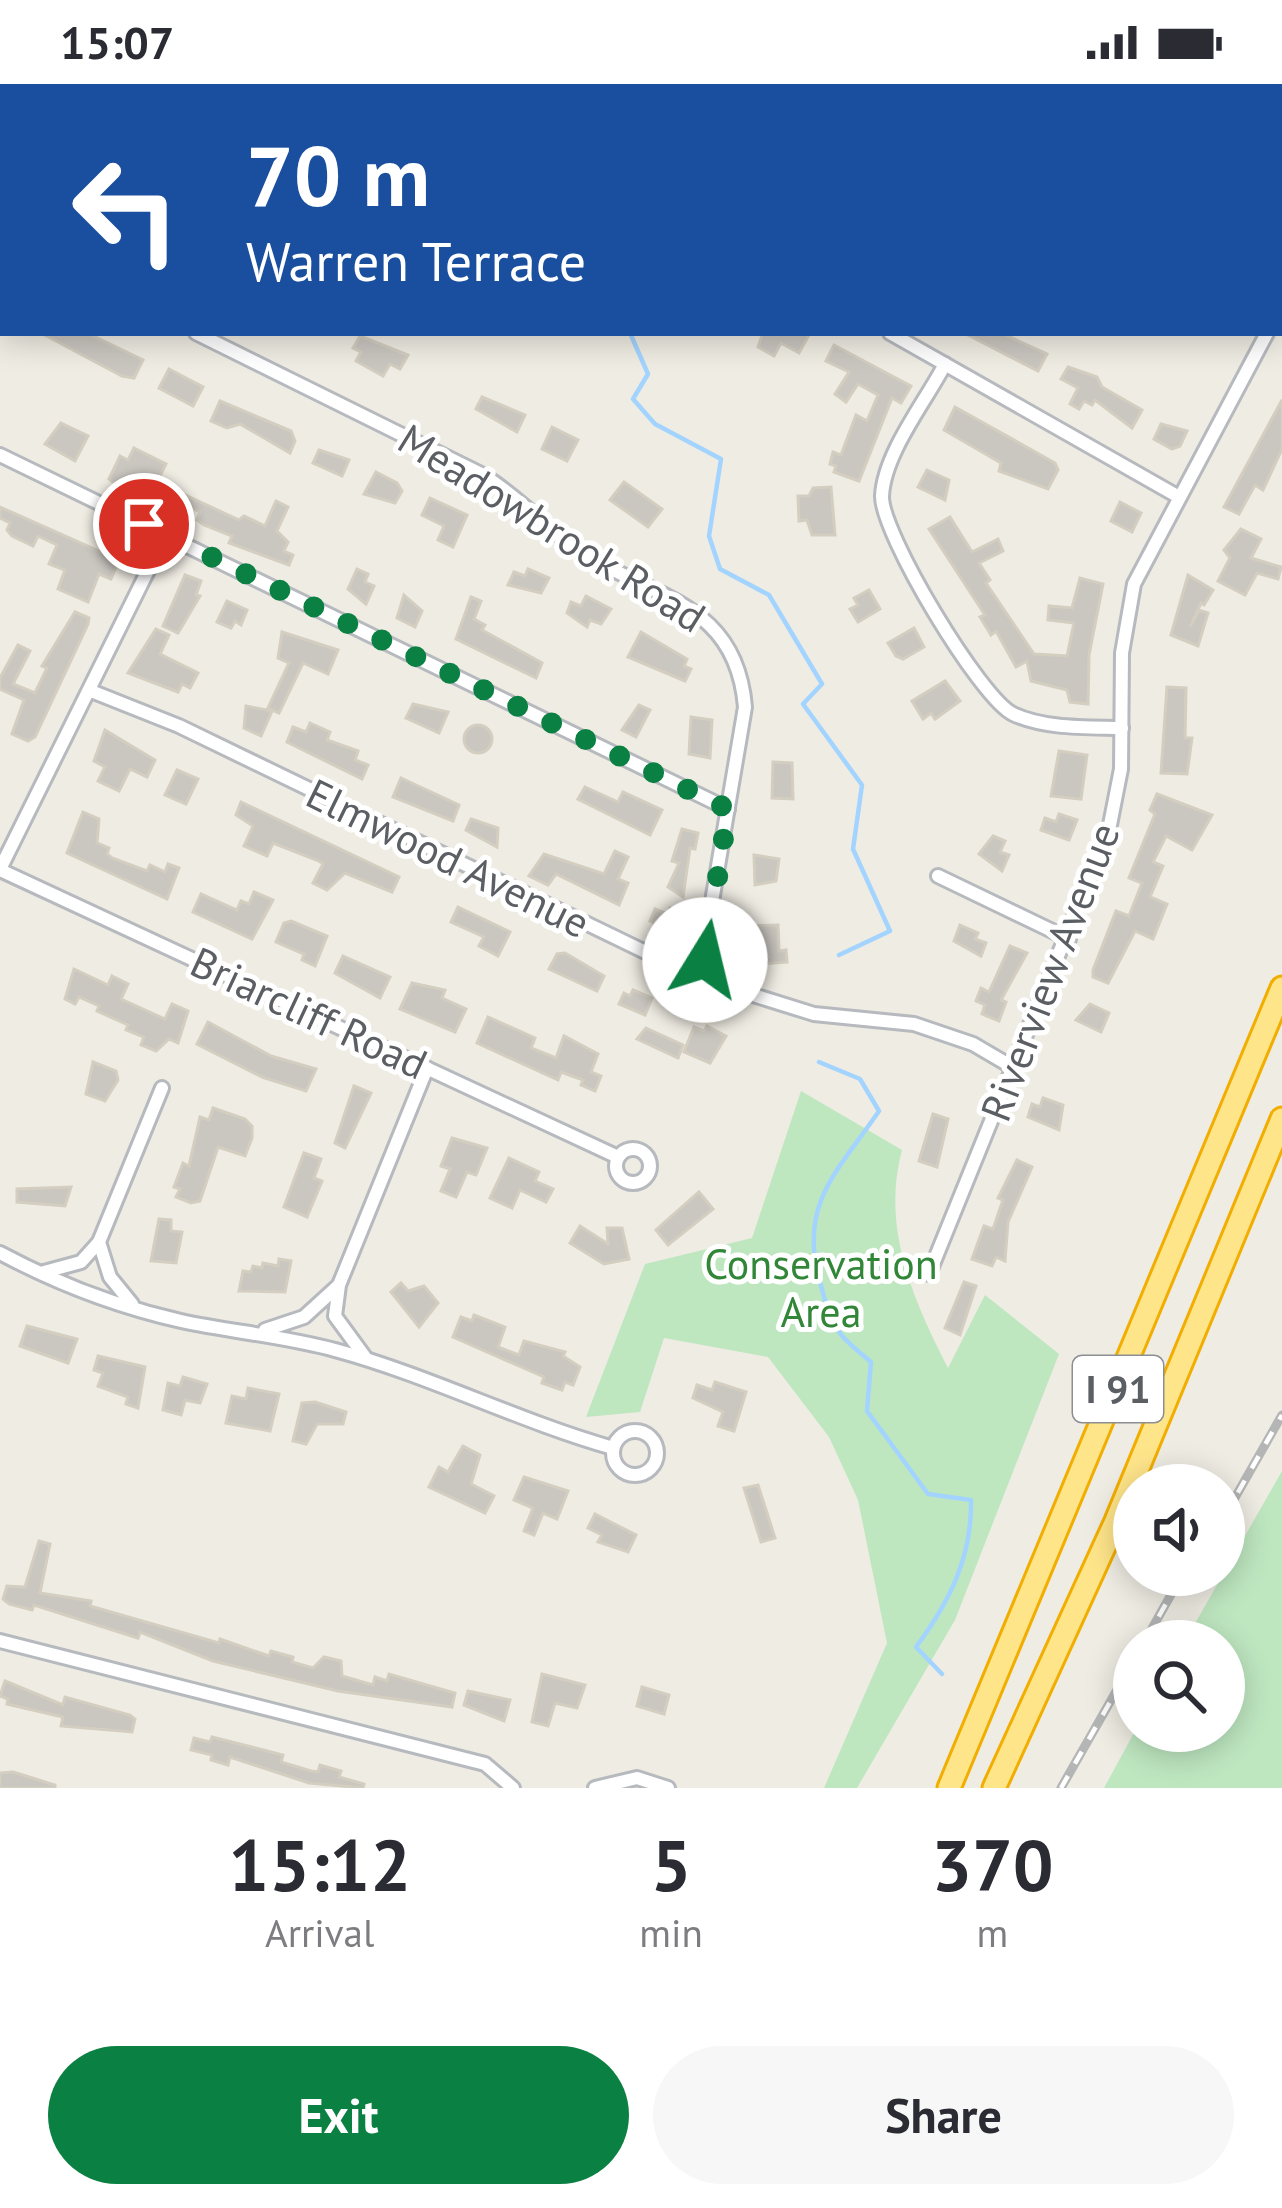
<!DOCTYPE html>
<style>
:root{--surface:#fff;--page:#f7f7f7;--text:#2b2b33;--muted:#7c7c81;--accent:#0b8043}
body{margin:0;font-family:"PT Sans",sans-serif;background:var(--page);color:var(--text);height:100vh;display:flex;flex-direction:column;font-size:45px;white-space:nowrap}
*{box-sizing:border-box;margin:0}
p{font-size:39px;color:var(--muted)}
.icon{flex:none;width:66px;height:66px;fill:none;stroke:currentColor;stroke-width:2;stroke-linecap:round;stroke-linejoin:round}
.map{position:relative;height:1704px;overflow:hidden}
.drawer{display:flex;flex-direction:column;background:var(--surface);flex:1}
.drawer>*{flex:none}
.guide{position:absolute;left:0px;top:0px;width:1284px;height:252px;box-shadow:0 6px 30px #0003;background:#1a4fa0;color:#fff;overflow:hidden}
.tools{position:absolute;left:1113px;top:1380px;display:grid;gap:24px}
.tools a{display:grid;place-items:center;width:132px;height:132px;border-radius:50%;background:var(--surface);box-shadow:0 6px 30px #0003;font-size:60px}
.pin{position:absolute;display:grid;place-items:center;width:102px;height:102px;color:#fff;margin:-51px;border:6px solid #fff;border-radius:50%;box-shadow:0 3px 12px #0007}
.me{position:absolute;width:132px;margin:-66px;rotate:9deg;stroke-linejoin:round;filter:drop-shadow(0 0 9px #0008)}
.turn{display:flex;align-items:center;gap:42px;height:252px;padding:0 48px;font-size:54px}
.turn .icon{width:156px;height:156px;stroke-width:2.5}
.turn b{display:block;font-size:84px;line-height:102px}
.eta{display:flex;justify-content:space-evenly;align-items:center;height:204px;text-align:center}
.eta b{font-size:72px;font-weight:600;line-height:84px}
.button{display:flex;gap:24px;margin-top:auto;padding:24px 48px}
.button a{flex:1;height:138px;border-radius:72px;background:var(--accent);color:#fff;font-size:48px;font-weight:600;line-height:138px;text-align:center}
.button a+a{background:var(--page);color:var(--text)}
.status{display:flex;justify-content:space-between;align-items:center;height:84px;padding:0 60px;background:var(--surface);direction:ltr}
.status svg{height:33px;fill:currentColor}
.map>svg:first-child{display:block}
.green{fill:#bee7c0}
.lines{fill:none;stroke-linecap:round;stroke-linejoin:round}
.stream{stroke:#a3d4ff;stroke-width:4.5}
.building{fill:#cac6c0;stroke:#d4cec1;stroke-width:3}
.lane-casing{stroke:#b6b9be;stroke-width:12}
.street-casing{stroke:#b6b9be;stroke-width:18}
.highway-casing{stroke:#f2ae00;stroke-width:27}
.lane{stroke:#fff;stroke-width:6}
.street{stroke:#fff;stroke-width:12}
.highway{stroke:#ffe58a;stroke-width:21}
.rail-casing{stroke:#b4b5b5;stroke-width:9}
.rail{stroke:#fff;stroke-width:4.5;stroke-dasharray:14;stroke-linecap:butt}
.route{stroke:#0b8043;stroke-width:21;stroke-dasharray:0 37.8}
.labels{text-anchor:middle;stroke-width:10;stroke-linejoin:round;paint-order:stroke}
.shield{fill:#fff;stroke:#8c8f92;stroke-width:3}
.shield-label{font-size:39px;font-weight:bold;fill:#5b5f64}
.street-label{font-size:42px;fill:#5b5f64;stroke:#fff}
.park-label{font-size:42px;fill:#318638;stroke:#fff}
</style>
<div class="status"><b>15:07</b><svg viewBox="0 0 49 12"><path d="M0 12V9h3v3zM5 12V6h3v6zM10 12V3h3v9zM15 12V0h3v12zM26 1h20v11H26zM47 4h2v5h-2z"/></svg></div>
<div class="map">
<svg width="1282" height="1704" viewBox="0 0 1282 1704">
<rect width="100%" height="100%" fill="#efece3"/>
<g class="green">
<path d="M801,1007L902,1066C881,1143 913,1216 948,1284L985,1211L1059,1270L955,1536L857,1704H824L887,1559L858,1416L829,1353L768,1273L664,1254L640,1328L586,1333L645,1180L752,1154Z"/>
<path d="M1282,1387V1704H1104L1135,1647H1224V1557H1185Z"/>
</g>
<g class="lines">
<g class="stream">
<path d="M45,0L49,3"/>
<path d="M630,249L648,290L633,315L655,340L721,375L709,452L720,485L769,511L822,600L803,620L862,701L853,765L890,847L839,871"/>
<path d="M819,978L860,995L879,1027C838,1087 799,1119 819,1194C832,1243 832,1246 871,1278L867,1327L928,1410L971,1416C972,1473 950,1517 916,1563L942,1590"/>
</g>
</g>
<g class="building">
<path d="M41,249H87L143,276L134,294L122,292Z"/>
<path d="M763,249H810L799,269L781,259L774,272L758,263Z"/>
<path d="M964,249H1001L1047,270L1038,287Z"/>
<path d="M360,252L408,271L400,285L390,280L383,292L356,277L361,268L353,264Z"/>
<path d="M834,261L911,302L901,319L892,314L859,397L834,388L836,382L830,380L833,368L841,371L856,331L867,337L878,311L858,300L846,318L835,310L849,288L826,277Z"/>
<path d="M1068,283L1097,293L1102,303L1142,326L1132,344L1095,316L1092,321L1084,317L1079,325L1070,320L1078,304L1061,295Z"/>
<path d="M169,285L203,303L193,322L159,304Z"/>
<path d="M482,313L525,331L517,348L476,325Z"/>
<path d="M1282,316V365L1263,406L1255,401L1239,430L1224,423Z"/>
<path d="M220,317L291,347L295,357L290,369L240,340L227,344L211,337Z"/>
<path d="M955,323L1055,379L1058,386L1048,405L999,387L1001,379L944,346Z"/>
<path d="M61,339L88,352L75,377L45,360Z"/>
<path d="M1161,340L1187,347L1180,362L1172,365L1154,355Z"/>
<path d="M552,343L578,356L567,377L542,365Z"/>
<path d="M134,364L166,380L155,402L132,391L124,407L109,395L120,372L128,376Z"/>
<path d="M319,366L349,376L342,392L313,379Z"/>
<path d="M927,386L949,396L945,416L918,403Z"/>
<path d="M376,388L397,399L402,407L395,419L364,410Z"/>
<path d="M624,398L662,425L648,443L610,416Z"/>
<path d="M831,403L835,451H812L807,436L799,437L798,412H809L813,404Z"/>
<path d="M181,409L239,436L244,432L265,442L276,417L288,423L277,447L288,458L284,467L293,471L289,481L229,459L232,452L204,441L197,436L200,428L178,417Z"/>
<path d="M430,414L467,431L453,463L438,456L444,442L422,431Z"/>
<path d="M1120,418L1141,429L1132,448L1111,437Z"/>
<path d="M0,423L119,476L111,495L99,490L88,518L58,505L65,486L49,480L57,461L38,452L33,462L12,452L7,446L10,439L0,434Z"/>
<path d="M950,433L972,468L998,455L1003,467L979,479L990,496L986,499L1034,570L1067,572L1074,539L1048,536L1049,522L1072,524L1080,494L1103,500L1089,571L1088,620L1070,618L1067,606L1031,597L1027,577L1016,583L996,547L991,551L980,533L985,531L929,445Z"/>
<path d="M1241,445L1261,455L1251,474L1281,483L1278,495L1257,489L1245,511L1218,497L1230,474L1224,466Z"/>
<path d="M357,485L368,490L365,498L374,502L366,520L348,505Z"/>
<path d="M528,485L549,494L541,509L508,501L514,488L525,492Z"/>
<path d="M185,491L201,497L196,511L200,512L178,549L163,542Z"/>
<path d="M1188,491L1213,506L1204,521L1201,519L1190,543L1199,526L1208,529L1198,562L1171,551Z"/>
<path d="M869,506L880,525L858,538L850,525L858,521L854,514Z"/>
<path d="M404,511L422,527L415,543L397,534Z"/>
<path d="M586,512L611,525L601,540L590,536L587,543L567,529L571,518L581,522Z"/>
<path d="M471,513L481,517L474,535L485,541L482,546L542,579L536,594L456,555Z"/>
<path d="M227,517L247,526L241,541L235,537L231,544L217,538Z"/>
<path d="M75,528L89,534L88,540L35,653L28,657L12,650L24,616L0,605V594L18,561L30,567L13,600L35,609L47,584L42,582Z"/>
<path d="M914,544L924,563L903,575L896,572L888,559Z"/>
<path d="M156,545L169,551L160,570L198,589L190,604L182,600L178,608L128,589Z"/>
<path d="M282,548L338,566L328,590L303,579L279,629L268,624L289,579L278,574Z"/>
<path d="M641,548L687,575L684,582L691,585L685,597L628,573Z"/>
<path d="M945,597L960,617L935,635L931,629L923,635L912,617Z"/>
<path d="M1167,603L1186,604L1185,654H1192L1187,690L1161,689Z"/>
<path d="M413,620L448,628L439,649L406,634Z"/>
<path d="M639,621L650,626L636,653L622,646Z"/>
<path d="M246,622L272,627L261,652L244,644Z"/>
<path d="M691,633L712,636L710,674L689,670Z"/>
<path d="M310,639L330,648L327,656L358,667L355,676L368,681L362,695L287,658L293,643L306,648Z"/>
<circle cx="478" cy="655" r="14"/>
<path d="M105,646L155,676L147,693L130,685L119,707L98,697L105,683L94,677Z"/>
<path d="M1059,667L1087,671L1081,715L1051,712Z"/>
<path d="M773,678L792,679L793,715L772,714Z"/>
<path d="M177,686L198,695L186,720L165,711Z"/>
<path d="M401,694L459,721L453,737L393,713Z"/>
<path d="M585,703L618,718L623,708L662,726L650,751L578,715Z"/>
<path d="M1157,710L1212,731L1192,766L1166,752L1153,778L1163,782L1150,813L1167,820L1153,855L1135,847L1108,899L1093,893V886L1116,827L1129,832L1142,799L1129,794L1155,730L1150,726Z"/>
<path d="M241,718L399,793L392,808L345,789L327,806L313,799L323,780L319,777L273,759L267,772L244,762L253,742L236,731Z"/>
<path d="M83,728L99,735L97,759L109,764L107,770L112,774L147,787L150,781L165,788L168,780L179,784L167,815L67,769Z"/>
<path d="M1059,730L1077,736L1069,756L1041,746L1045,734L1056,738Z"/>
<path d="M471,735L498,744L497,763L466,746Z"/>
<path d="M682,745L698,749L695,765L690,764L683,813L668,803L679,779L672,777Z"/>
<path d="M993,752L1005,757L1000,768L1009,771L1002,787L979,770Z"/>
<path d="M615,767L628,773L618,795L628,799L619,821L556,790L548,801L529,792L544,770L604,790Z"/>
<path d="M754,771L779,775L776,797L755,801Z"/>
<path d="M254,808L273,816L252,855L193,828L201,810L237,826L241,817L249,820Z"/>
<path d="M458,823L510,848L498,872L479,862L484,853L451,838Z"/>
<path d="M670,824L684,831L676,849L650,837L655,825L667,830Z"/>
<path d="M291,837L327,852L315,882L302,876L304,870L276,858L284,839Z"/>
<path d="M778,841L779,867L786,866L787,878L759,880L751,865L750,842Z"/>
<path d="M960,841L978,849L975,855L986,859L981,872L954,857Z"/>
<path d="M1010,862L1027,869L1001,916L1006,918L999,937L982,930L985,921L976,917L981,904L989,908Z"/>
<path d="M565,869L604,892L597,907L549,885L557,870Z"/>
<path d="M343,872L390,893L380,914L335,889Z"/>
<path d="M74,885L108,901L112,892L128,900L121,915L165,935L172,920L188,927L178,959L169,955L156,967L141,961L144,953L126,946L128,941L97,927L99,922L79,913L75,920L65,915Z"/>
<path d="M412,899L445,906L442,914L466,925L455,948L400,925Z"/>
<path d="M633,906L652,914L645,931L619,920L624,909L630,912Z"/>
<path d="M1090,920L1109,929L1101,948L1076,936Z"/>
<path d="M488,933L535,954L531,964L556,974L564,952L598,970L591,988L601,992L595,1007L581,1001L583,996L561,988L558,996L477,959Z"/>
<path d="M208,938L271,972L316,985L306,1007L262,993L197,960Z"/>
<path d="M707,942L726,952L710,979L684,968L694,943L704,947Z"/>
<path d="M646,944L683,961L678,974L637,955Z"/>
<path d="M93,978L116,987L118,996L105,1017L86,1010Z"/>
<path d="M354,1002L371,1009L345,1064L335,1059Z"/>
<path d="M1043,1014L1063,1021L1059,1046L1028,1033L1032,1020L1040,1023Z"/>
<path d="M213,1024L245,1035L252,1042V1054L245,1072L218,1063L200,1117L191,1119L176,1113L180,1105L174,1103L183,1079L189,1082L200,1033L209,1036Z"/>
<path d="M933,1030L948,1035L937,1083L919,1077Z"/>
<path d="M452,1054L487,1064L476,1091L467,1088L456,1113L441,1107L450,1085L441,1082Z"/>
<path d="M304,1069L321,1075L314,1094L322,1097L307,1133L284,1123Z"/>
<path d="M509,1074L539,1088L535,1097L553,1105L546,1118L520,1106L512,1124L490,1114Z"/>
<path d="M1017,1076L1032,1083L1008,1138L1005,1177L996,1173L992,1182L972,1175L984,1142L993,1145L1003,1116L998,1114Z"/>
<path d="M71,1103L65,1122L17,1118V1105Z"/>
<path d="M699,1108L713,1125L668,1161L656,1146Z"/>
<path d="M159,1135L171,1136V1147L182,1148L176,1179L151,1177Z"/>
<path d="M580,1142L608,1160L607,1144H622L629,1175L604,1180L570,1159Z"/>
<path d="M279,1175L291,1177L285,1208L239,1207L243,1187L251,1188L253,1182L262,1184L263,1179L278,1182Z"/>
<path d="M964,1198L976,1202L960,1251L945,1244Z"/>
<path d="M401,1199L408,1207L424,1202L438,1219L419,1243L391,1208Z"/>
<path d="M474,1231L505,1243L498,1263L519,1271L524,1257L565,1268L563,1272L580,1283L573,1301L565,1298L562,1306L542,1299L544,1293L453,1253L461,1233L472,1237Z"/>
<path d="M27,1242L77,1255L68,1279L20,1262Z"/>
<path d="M98,1272L145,1283L138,1324L126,1320L128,1313L98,1302L103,1289L94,1286Z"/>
<path d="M183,1293L207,1300L200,1319L185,1316L181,1331L163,1326L168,1299L180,1302Z"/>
<path d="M715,1298L746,1308L734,1347L718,1342L723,1328L693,1314L697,1301L712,1306Z"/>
<path d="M248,1304L279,1310L270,1347L226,1339L232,1312L246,1315Z"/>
<path d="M315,1318L346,1328L343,1340H317L306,1360L293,1357L302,1319Z"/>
<path d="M463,1362L480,1371L471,1400L494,1412L485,1429L429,1403L439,1383L448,1388Z"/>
<path d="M524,1393L568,1407L557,1435L543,1429L534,1451L524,1447L533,1424L514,1416Z"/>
<path d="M758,1401L775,1454L761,1458L744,1404Z"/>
<path d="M595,1430L636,1451L628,1468L598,1458L602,1451L588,1444Z"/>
<path d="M39,1457L50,1460L40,1509L91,1517L90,1522L219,1559L220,1555L269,1572L271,1567L293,1573L292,1578L313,1584L324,1573L341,1577L342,1592L373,1601L375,1593L387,1597L389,1590L455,1609L452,1623L338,1607L213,1577L140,1548L138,1554L34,1521L32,1526L9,1520L3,1515L7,1502L25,1503Z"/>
<path d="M542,1590L585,1601L577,1624L555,1619L548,1642L532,1638Z"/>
<path d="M5,1597L63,1621L65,1613L130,1631L135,1635L132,1648L61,1642L63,1633L7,1620L8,1615L0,1612Z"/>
<path d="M642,1603L669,1611L664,1630L637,1622Z"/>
<path d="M468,1607L510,1616L504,1637L464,1621Z"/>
<path d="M212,1653L283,1671L281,1678L311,1687L318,1688L320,1681L341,1687L339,1693L364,1700L363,1704L309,1699L230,1673L228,1681L211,1676L212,1671L191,1666L194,1654L210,1658Z"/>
<path d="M13,1688L55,1701V1704H0V1689Z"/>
</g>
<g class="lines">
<defs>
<g id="lane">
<path d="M1160,0L1161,3"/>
<path d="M1275,3L1282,1"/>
</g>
<g id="street">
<path d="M438,0L443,3"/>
<path d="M883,0L888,3"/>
<path d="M0,154L3,155"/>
<path d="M1281,213L1282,209"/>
<path d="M196,249L483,391C519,413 544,443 579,466C651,515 736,516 745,623L699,894"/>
<path d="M890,249L1179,413"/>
<path d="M945,280C926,317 884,369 882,412C881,449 980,614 1013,630C1045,645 1087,643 1122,644"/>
<path d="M0,371L728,725"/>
<path d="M91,607L179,642L699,894L814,930L914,940L973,960L1014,984"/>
<path d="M0,785L166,450"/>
<path d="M0,786L618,1073"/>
<path d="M938,792L1069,855"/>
<circle cx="633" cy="1082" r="17"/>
<path d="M0,1169C56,1199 119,1223 181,1237C232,1248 284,1252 335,1266C431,1292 518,1337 613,1364"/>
<path d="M44,1188L81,1178L99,1158"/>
<path d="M929,1190L1109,746L1121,685L1122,569L1134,500L1267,249"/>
<path d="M132,1220L110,1193L99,1158L162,1004"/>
<path d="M265,1246L304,1233L338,1202"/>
<path d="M365,1273L335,1232L339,1201L427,984"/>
<circle cx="635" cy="1369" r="22"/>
<path d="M0,1557L485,1680L513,1704"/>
<path d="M595,1704L637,1694L668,1704"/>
</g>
<g id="highway">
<path d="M949,1704L1282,904"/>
<path d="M994,1704L1116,1437L1282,1035"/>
</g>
</defs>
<use href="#lane" class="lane-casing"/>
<use href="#street" class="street-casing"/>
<use href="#highway" class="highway-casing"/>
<use href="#lane" class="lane"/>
<use href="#street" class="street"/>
<use href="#highway" class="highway"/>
<defs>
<g id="rail">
<path d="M1224,1433L1282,1331"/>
<path d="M1145,1557L1182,1491"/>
<path d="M1061,1704L1134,1576"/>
</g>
</defs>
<use href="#rail" class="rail-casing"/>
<use href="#rail" class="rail"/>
</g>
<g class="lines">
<path class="route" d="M144,440L728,725L705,876"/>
</g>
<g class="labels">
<rect class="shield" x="1073" y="1272" width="90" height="66" rx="9"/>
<g class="shield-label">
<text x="1118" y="1319">I 91</text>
</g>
<g class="street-label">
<text transform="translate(552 444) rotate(32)" y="15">Meadowbrook Road</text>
<text transform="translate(448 774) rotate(26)" y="15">Elmwood Avenue</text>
<text transform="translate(1050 888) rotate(-69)" y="15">Riverview Avenue</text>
<text transform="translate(309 929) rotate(25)" y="15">Briarcliff Road</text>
</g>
<g class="park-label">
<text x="821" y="1195">Conservation<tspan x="821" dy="48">Area</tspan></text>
</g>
</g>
</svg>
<div class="tools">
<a><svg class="icon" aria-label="sound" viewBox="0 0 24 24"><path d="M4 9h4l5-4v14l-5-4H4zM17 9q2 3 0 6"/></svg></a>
<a><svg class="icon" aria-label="search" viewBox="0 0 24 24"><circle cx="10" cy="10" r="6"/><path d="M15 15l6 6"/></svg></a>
</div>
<div class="pin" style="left:144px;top:440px;background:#d93025"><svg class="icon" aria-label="arrive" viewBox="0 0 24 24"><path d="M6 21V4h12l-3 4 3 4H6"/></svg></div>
<svg class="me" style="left:705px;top:876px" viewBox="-20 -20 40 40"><circle r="19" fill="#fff"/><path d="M0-13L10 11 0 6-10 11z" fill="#0b8043"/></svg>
<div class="guide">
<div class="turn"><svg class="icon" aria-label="left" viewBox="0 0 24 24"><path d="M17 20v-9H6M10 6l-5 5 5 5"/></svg><div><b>70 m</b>Warren Terrace</div></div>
</div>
</div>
<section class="drawer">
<div class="eta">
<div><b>15:12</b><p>Arrival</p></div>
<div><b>5</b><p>min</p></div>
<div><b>370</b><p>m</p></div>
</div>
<div class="button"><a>Exit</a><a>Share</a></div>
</section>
